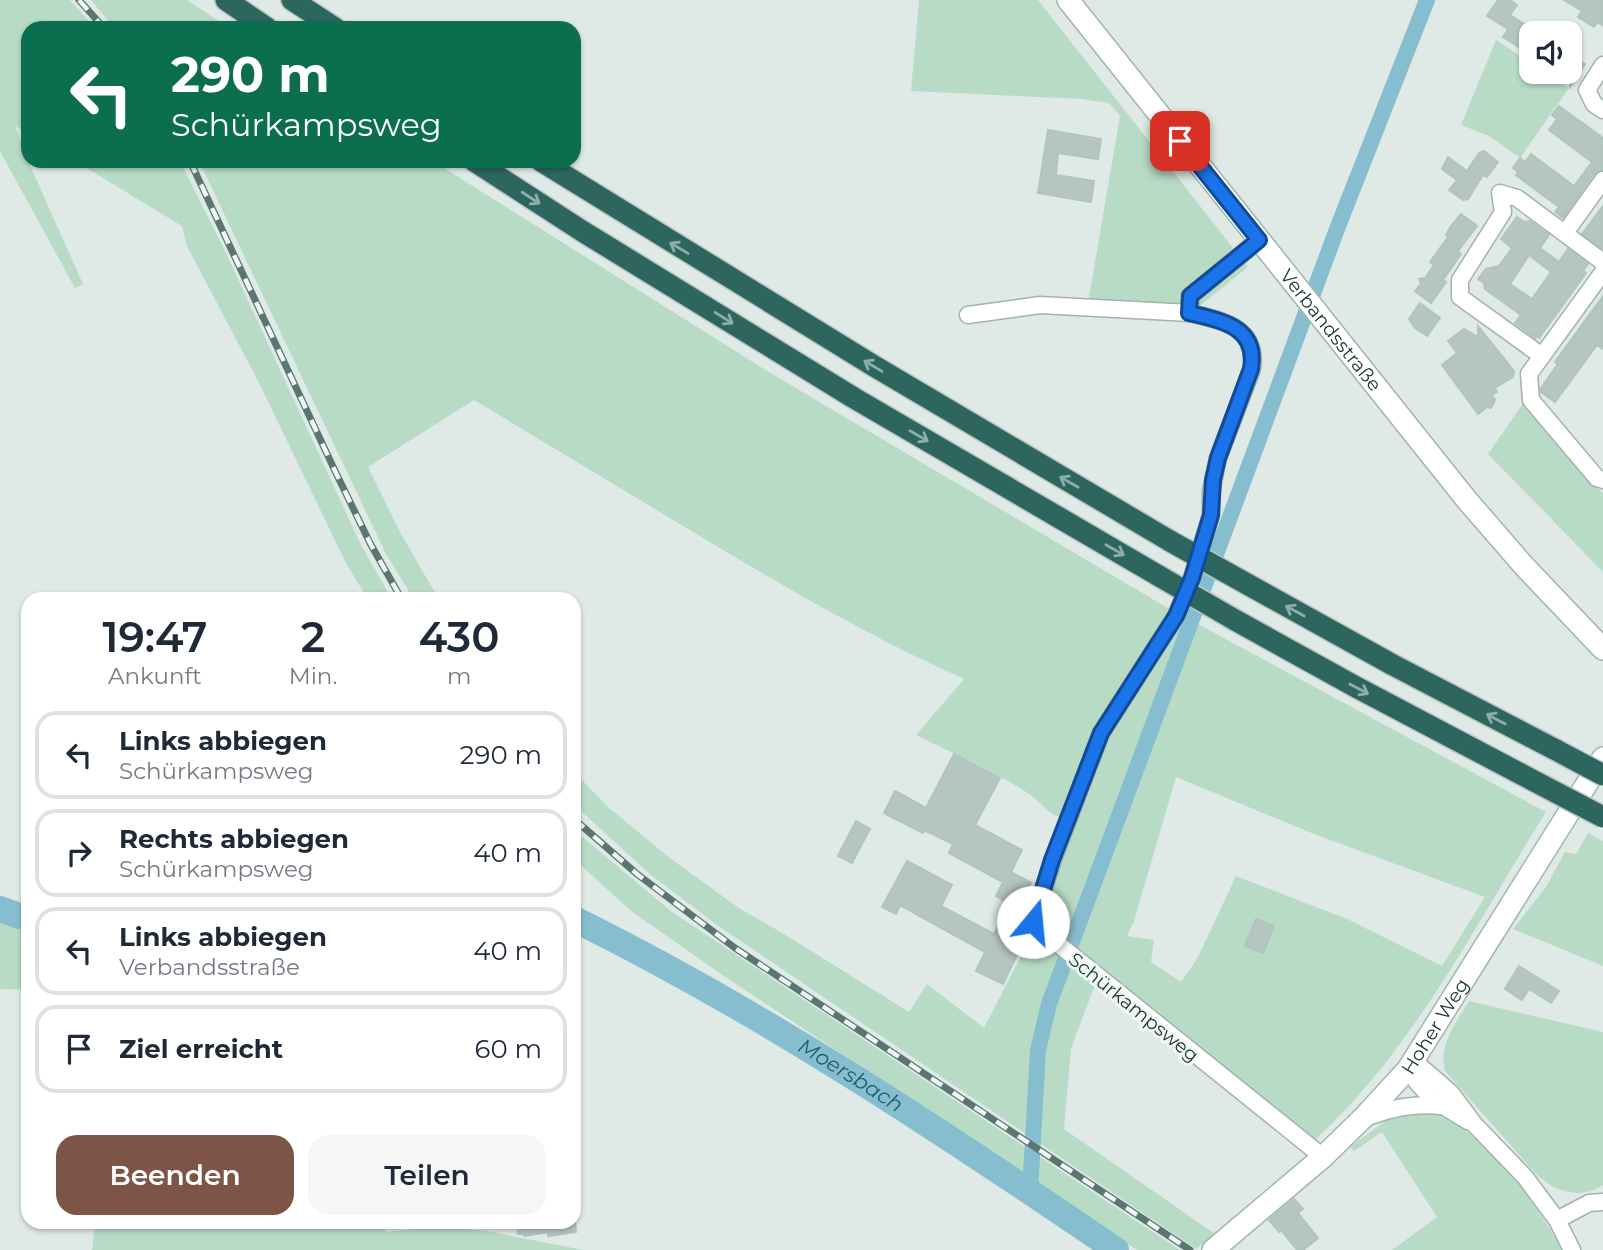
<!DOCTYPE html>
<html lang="de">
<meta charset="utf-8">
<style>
:root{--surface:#fff;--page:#f6f6f7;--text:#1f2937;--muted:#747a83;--line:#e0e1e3;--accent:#7d5546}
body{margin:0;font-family:Montserrat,sans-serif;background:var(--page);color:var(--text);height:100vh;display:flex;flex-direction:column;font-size:26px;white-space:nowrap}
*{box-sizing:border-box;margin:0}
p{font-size:23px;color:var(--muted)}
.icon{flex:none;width:38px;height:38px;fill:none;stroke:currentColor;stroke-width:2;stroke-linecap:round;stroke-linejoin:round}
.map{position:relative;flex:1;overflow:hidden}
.drawer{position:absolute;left:21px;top:592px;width:560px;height:637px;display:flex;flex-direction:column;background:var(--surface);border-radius:21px;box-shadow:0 2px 5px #0004}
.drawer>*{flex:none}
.top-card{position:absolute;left:21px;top:21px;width:560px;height:147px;border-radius:21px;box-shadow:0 2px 5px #0004;background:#0b6e4f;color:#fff;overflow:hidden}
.tools{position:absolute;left:1519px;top:21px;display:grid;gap:14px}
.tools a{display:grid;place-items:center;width:63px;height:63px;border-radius:14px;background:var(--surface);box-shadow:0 2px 5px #0004;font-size:35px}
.pin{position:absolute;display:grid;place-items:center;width:60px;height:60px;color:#fff;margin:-30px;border-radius:14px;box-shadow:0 4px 10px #0006}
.me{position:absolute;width:77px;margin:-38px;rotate:17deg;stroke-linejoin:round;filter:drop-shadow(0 0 5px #0008)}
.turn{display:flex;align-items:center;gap:24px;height:147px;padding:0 35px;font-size:32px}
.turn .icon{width:91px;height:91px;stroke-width:2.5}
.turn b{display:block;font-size:49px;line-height:60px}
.eta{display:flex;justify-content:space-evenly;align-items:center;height:119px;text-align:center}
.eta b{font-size:42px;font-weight:600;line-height:49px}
.action{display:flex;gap:14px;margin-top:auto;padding:14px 35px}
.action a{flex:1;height:80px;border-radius:21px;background:var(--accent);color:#fff;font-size:28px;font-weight:600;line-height:80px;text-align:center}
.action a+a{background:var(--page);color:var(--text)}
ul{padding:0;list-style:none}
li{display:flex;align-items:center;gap:21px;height:88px;margin:0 14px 10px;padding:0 21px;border:4px solid var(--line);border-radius:21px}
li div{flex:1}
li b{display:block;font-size:26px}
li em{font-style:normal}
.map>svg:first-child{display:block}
.green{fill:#b8dbc5;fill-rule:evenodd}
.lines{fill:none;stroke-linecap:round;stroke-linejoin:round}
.canal{stroke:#87becf;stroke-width:16}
.river{stroke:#87becf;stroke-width:26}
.building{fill:#b5c5bf;stroke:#b2c4be;stroke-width:2;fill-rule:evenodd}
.minor-casing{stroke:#a2b2ad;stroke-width:19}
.secondary-casing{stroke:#9eb6af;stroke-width:24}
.motorway-casing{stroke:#bcc4c2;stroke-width:24}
.minor{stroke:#fff;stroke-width:16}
.secondary{stroke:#fff;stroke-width:21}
.motorway{stroke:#2d655f;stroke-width:21}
.rail-casing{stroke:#5b7671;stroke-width:7}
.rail{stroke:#eff7f4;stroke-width:4.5;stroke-dasharray:13;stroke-linecap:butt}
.motorway-bridge-casing{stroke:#bcc4c2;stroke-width:24;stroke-linecap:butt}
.motorway-bridge{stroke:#2d655f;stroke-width:21}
.oneway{stroke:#8eaeaa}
.route-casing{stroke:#114b97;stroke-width:18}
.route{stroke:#1a73e8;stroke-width:12}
.labels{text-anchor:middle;stroke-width:6;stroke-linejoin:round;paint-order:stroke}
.street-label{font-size:19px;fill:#203a35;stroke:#eff7f4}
.water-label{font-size:21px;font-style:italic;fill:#1c5e74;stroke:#eff7f4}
</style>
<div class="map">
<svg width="1603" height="1250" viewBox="0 0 1603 1250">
<rect width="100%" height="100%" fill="#dfeae6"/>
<g class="green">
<path d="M0,0H70L95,28H28V133L15,126L28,161L83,284L75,288L0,151Z"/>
<path d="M91,0H187L229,28H114Z"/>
<path d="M919,0H1038L1248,267L1181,321L1086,315L1120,116L1109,103L1082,99L911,91Z"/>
<path d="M1496,40L1531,63V72H1545L1569,88L1520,158L1489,136L1461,125Z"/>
<path d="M75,161H180L226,253L360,543L391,598H367L345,561L259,383L187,246L182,226Z"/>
<path d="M199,161H433L767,371L1171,610L1111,704L1062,818C1048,814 1043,805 1032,796C999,773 952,753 916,735L964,679C870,637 781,585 693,532C620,488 547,444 474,400L368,467L401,534L438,598H413L386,554Z"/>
<path d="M1524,402L1594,486L1603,493V572L1488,454Z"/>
<path d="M1181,615L1546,812C1475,925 1414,1049 1314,1141L1040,923L1061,853L1106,734ZM1176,777L1314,834L1485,897L1442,966L1347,919L1236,876L1197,959L1181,982L1151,962L1154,940L1127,936L1134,921Z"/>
<path d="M574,772L608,807L671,859L739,908L784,934L909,1012L927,984L984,1028L1033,933L1096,982L1071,1048L1064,1129L1215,1234L1196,1249L717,925L651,875L574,805Z"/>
<path d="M574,830L672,912L1180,1250H1137L721,974L631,911L574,859Z"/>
<path d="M1588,833L1603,841V966L1513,929L1546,887L1565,852L1576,854Z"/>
<path d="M0,920L28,925V990L0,989Z"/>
<path d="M1469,1001L1603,1032V1185C1579,1200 1556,1192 1537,1175L1445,1071C1438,1046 1456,1022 1469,1001Z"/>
<path d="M1404,1111C1414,1111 1427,1110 1437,1112C1446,1114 1457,1123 1464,1129C1505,1162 1537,1204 1562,1250H1392L1437,1217L1382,1132L1354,1151L1350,1147L1389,1118Z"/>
<path d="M95,1222H384L386,1232L434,1227L487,1231L583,1250H92Z"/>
</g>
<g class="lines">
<path class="canal" d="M1030,1192L1038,1050L1049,1004L1337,229L1427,0"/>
<g class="river">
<path d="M0,909L19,916L28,915"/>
<path id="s1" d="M574,919C764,1013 941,1131 1116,1250"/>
</g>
</g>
<g class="building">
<path d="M1498,0H1510L1517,5L1510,15L1535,31L1531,33V55L1503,37L1508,29L1487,16Z"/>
<path d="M1564,0H1603V26L1598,22L1594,27L1578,17L1582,11Z"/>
<path d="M1570,54L1585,64L1570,87Z"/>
<path d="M1559,106L1603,138V170L1594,174L1563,218L1555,212L1559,207L1516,175L1518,172L1513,168L1520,158L1525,162L1531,154L1574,186L1592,162L1549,130L1557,119L1552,115Z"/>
<path d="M1048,130L1101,139L1098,159L1058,153L1056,175L1094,181L1091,202L1038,193Z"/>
<path d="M1484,151L1498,162L1487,177L1483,175L1468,199L1463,200L1449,190L1457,180L1442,169L1448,157L1467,171L1479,153Z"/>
<path d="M1603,206V249L1582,234Z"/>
<path d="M1461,214L1477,226L1458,251L1461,254L1443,280L1446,282L1431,303L1415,291L1421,284L1419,279L1425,278L1434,265L1430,262L1448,237L1446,235L1451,226Z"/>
<path d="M1517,217L1524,222L1530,221L1549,235L1540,248L1559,262L1568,249L1588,264L1583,271L1586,273L1539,338L1536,336L1535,338L1515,323L1521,315L1485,289L1484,283L1478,279L1486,269L1499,266L1512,248L1501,239ZM1529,255L1551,272L1532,299L1510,284Z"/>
<path d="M1603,296V349L1597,345L1555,402L1541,392V388L1558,364L1555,362Z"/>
<path d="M1420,303L1440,318L1427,336L1415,328L1409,319Z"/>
<path d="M1478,326L1514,371L1513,377L1495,388L1497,392L1492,395L1495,400L1491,408L1487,407L1478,414L1442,365L1457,353L1448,341L1464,329L1478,337Z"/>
<path d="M954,754L1000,778L975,825L1022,850L1011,872L1031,883L1017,908L996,896L1003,882L949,853L953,844L924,830L923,833L884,813L895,791L926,808Z"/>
<path d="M856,821L870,829L852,863L838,856Z"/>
<path d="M907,861L952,885L941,906L994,934L999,924L1019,934L1010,952L1017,955L1003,984L976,971L985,952L900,905L896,914L882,907Z"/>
<path d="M1256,919L1274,926L1263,953L1245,946Z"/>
<path d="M1519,966L1559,991L1551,1003L1529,989L1522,1000L1505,989Z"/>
<path d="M1294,1199L1303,1209L1298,1213L1318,1238L1303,1250H1297L1281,1230L1279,1232L1269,1220Z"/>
<path d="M517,1222H575L576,1232L548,1236V1232L525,1236L523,1234H518Z"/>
</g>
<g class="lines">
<defs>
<g id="minor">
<path d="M1603,65L1587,90L1594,104L1603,110"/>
<path d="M1565,233L1603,180"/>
<path d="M1259,240L1190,296V313C1223,321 1258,327 1252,369L1218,458L1211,492V515L1192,578L1176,616L1101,733L1053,860L1033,922L1037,927L1323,1157"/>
<path d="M1603,272L1529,374L1531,400L1597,478L1603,480"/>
<path d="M968,315L1040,305L1190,313"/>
<path d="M1542,356L1460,297V280L1503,212L1500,193L1517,198L1603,262"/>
<path d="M1414,1061L1451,1093L1474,1124L1525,1177L1557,1220L1572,1250"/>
<path d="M1408,1069C1422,1094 1444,1107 1468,1121"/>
<path d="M1365,1118C1392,1108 1413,1103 1442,1106"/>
<path d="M1557,1220L1589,1203L1603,1202"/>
</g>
<g id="secondary">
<path id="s2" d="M1068,0L1466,499L1524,566L1603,649"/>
<path id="s3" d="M1213,1250L1323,1157L1363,1118L1408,1069L1603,758"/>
</g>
<g id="motorway">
<path d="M226,0L267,28"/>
<path d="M292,0L335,28"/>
<path d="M474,161L582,231L854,398L1159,576"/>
<path d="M541,161L874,366L1170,541"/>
<path d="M1247,584L1393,665L1556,750"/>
<path d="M1235,620L1356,687L1536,782"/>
</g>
</defs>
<use href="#minor" class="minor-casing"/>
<use href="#secondary" class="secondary-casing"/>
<use href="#motorway" class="motorway-casing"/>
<use href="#minor" class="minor"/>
<use href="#secondary" class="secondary"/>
<use href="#motorway" class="motorway"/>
<defs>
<g id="rail">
<path d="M79,0L104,28"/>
<path d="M190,161L336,473L370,543L401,598"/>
<path d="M574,819L637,874L735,948L1190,1250"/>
</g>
</defs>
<use href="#rail" class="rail-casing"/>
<use href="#rail" class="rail"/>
<defs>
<g id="motorway-bridge">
<path d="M1170,541L1247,584"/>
<path d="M1159,576L1235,620"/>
<path d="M1556,750L1603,775"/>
<path d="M1536,782L1603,817"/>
</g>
</defs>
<use href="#motorway-bridge" class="motorway-bridge-casing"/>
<use href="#motorway-bridge" class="motorway-bridge"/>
</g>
<defs><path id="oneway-shaft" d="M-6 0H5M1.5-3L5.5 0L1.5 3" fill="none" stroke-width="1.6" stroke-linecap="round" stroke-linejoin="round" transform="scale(1.75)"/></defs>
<g class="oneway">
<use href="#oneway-shaft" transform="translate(531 198) rotate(33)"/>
<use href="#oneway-shaft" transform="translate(679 248) rotate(-149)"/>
<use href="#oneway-shaft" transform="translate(724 318) rotate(32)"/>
<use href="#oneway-shaft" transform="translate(873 366) rotate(-149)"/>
<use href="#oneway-shaft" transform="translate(919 436) rotate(30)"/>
<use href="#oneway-shaft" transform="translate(1069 482) rotate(-150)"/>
<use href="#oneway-shaft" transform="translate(1115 550) rotate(30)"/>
<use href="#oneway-shaft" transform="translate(1295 611) rotate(-151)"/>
<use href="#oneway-shaft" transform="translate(1359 689) rotate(28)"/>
<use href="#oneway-shaft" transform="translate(1496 719) rotate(-152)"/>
</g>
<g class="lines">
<defs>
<path id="route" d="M1033,922L1052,860L1101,733L1176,616L1192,578L1211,515L1213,480L1218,458L1251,369C1258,327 1223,321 1189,313L1190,296L1259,240L1180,141"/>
</defs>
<use href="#route" class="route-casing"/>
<use href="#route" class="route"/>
</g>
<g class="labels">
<g class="street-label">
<text dy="7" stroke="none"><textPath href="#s2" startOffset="422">Verbandsstraße</textPath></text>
<text transform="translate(1134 1007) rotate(39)" y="7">Schürkampsweg</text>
<text dy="7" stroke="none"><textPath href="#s3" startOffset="317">Hoher Weg</textPath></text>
</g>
<g class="water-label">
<text dy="7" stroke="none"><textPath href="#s1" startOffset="318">Moersbach</textPath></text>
</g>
</g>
</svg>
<div class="tools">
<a><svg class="icon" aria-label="sound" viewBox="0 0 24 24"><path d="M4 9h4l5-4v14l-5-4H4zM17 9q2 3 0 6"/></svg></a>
</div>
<div class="pin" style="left:1180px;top:141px;background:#d93025"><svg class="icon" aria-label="arrive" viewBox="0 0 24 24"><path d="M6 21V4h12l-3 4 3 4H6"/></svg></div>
<svg class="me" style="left:1033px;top:922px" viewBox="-20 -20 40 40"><circle r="19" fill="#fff"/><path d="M0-13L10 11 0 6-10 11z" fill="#1a73e8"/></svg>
<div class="top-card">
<div class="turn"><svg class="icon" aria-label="left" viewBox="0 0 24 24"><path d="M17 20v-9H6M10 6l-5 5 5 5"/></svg><div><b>290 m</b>Schürkampsweg</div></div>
</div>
<section class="drawer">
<div class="eta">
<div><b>19:47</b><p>Ankunft</p></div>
<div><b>2</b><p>Min.</p></div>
<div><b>430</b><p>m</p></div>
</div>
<ul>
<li><svg class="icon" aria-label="left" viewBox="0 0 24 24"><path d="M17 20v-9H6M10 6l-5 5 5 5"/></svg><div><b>Links abbiegen</b><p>Schürkampsweg</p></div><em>290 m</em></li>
<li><svg class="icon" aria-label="right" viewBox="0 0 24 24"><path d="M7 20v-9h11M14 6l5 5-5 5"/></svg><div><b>Rechts abbiegen</b><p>Schürkampsweg</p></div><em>40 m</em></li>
<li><svg class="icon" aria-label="left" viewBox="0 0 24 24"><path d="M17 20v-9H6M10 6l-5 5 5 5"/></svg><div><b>Links abbiegen</b><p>Verbandsstraße</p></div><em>40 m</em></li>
<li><svg class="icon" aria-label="arrive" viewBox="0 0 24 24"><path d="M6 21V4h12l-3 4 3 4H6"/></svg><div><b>Ziel erreicht</b></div><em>60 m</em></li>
</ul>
<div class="action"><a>Beenden</a><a>Teilen</a></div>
</section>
</div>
